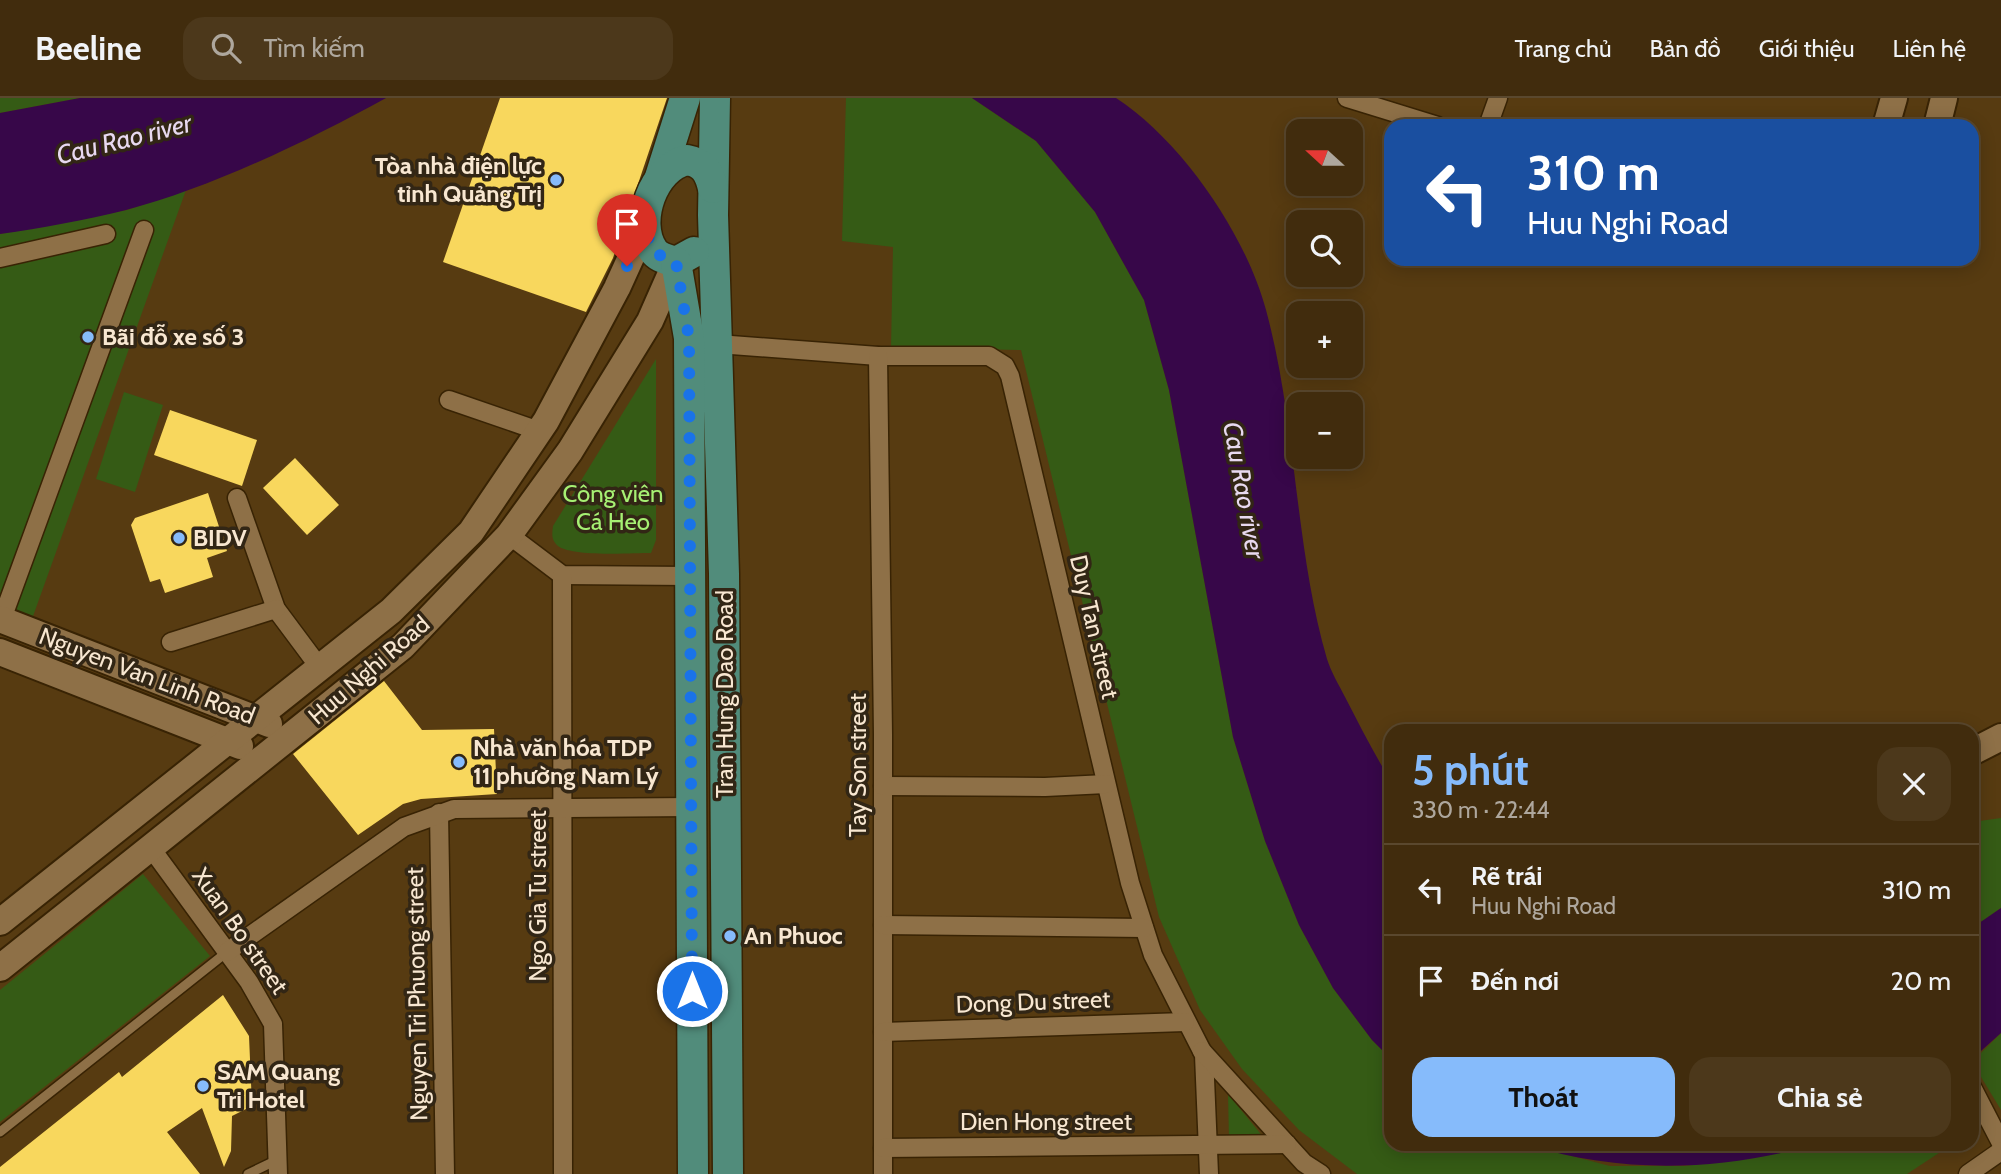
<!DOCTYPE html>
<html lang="vi">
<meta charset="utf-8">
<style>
:root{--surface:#412c0d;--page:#4c381b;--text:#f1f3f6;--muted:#aea79d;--line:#5a482e;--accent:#86bbfb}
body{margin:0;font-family:Cabin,sans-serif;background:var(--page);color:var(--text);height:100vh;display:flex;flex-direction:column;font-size:26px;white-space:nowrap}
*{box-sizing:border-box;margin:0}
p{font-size:23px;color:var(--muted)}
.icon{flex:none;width:38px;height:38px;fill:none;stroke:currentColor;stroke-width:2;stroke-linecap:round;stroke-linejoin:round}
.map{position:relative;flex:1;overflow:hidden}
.drawer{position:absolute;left:1384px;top:626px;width:595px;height:427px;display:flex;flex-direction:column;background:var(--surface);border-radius:21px;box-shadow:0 4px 18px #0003,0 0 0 2px var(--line)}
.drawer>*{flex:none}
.guide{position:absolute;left:1384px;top:21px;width:595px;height:147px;border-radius:21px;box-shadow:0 4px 18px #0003,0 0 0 2px var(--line);background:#1a4fa0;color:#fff;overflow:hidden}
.needle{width:46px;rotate:291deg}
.tools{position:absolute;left:1286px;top:21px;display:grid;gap:14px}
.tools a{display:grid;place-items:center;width:77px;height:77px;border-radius:14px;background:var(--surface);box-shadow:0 4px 18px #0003,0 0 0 2px var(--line);font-size:35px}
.pin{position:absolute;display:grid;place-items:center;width:60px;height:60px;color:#fff;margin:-72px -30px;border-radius:50% 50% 50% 0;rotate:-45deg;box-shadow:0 0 7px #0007}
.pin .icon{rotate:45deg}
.me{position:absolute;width:77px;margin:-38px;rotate:0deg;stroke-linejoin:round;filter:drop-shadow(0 0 5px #0008)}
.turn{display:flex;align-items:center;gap:24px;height:147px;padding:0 28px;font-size:32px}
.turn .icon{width:91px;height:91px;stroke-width:2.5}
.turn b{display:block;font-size:49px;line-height:60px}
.round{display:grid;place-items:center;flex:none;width:74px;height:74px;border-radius:21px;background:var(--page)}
.summary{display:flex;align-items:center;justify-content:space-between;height:119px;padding:0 28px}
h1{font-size:42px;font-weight:800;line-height:52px;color:var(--accent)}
.cta{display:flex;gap:14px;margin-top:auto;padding:14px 28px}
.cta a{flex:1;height:80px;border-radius:21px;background:var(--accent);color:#111;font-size:28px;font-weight:800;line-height:80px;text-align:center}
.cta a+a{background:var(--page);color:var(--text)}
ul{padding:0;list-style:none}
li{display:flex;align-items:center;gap:21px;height:91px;padding:0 28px;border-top:2px solid var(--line)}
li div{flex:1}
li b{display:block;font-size:26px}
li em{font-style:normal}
header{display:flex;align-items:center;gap:42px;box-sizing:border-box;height:98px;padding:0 35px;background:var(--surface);border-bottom:2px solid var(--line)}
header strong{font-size:33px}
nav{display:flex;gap:38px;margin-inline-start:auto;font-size:24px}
.search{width:490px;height:63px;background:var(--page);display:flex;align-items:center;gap:18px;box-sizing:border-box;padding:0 24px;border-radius:21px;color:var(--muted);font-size:26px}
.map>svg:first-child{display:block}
.green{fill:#355b15}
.water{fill:#370749}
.building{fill:#f8d75d}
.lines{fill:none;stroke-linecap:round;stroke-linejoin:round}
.lane-casing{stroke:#382304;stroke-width:12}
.street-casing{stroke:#382304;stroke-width:21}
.secondary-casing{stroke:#382304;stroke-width:30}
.primary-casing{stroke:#382304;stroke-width:33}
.lane{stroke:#8e7047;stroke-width:9}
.street{stroke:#8e7047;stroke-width:18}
.secondary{stroke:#8e7047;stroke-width:26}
.primary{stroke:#518c7b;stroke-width:30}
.route{stroke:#1a73e8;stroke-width:12;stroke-dasharray:0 21.6}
.poi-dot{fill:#86bbfb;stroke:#322615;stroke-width:2.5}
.labels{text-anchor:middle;stroke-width:7;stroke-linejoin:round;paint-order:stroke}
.poi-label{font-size:24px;font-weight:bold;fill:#f8e7d1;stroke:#322615;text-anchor:start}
.park-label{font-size:24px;fill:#a6f073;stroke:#322615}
.street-label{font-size:24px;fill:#f8e7d1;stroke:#322615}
.water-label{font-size:26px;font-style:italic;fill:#e8d9f0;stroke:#322615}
</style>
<header>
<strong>Beeline</strong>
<div class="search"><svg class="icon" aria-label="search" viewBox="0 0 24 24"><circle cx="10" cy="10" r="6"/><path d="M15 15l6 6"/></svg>Tìm kiếm</div>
<nav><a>Trang chủ</a><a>Bản đồ</a><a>Giới thiệu</a><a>Liên hệ</a></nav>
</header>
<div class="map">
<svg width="2001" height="1076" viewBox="0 0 2001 1076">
<rect width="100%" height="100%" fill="#573b11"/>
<g class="green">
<path d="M0,0H80L0,15Z"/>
<path d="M846,0H972L1036,43L1095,114L1144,202L1169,292L1233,639L1265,743L1299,827L1333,890L1372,942L1391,961V1046L1530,1047L1610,1068H1684L1745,1061L1812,1047H1951L1907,1076H1357L1299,1032L1242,971L1200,912L1159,819L1021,252L891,249L893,149L842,143Z"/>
<path d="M186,92L32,521L0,510V136L127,112Z"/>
<path d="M656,261V442L651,455C631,455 573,459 558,448C551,442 552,436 553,428Z"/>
<path d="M124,294L163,307L135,394L96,381Z"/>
<path d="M2001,720V810L1972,830V724Z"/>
<path d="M143,776L210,858L0,1024V892Z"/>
<path d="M2001,935V1012L1972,964Z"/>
<path d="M1228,996L1264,1040L1229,1041Z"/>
</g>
<g class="water">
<path d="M80,0H386C310,42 210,90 126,112C85,122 42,130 0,136V15Z"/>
<path d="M972,0H1116C1182,43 1246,137 1266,212C1297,326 1294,447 1327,561C1331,574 1339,587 1345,599C1360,628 1374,656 1391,683V961L1372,942L1333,890L1299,827L1265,743L1233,639L1169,292L1144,202L1095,114L1036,43Z"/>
<path d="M2001,810V935L1972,961V830Z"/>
<path d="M1530,1047V1046L1812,1047C1723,1073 1618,1076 1530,1047Z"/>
</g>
<g class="building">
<path d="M500,0H667L613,160L586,214L443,164Z"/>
<path d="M170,312L257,342L242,388L154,357Z"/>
<path d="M295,360L339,407L307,437L263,390Z"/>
<path d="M208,395L227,453L207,460L213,479L165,495L160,481L150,484L131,427L135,420Z"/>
<path d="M384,583L422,632L494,631L497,696L421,701L403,706L358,737L293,656Z"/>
<path d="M223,897L249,938L252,1008L232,1018L231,1053L224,1069L202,1010L167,1034L200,1076H0V1069L119,974L122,979Z"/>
</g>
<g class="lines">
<defs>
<g id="lane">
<path d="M0,1034L227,854"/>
<path d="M248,1076L277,1062"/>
</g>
<g id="street">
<path d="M1347,0L1438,28"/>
<path d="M1488,28L1498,0"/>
<path d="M0,160L106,136"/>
<path d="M718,246L878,258H989L1005,268L1010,278L1130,785L1153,857L1204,957L1209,1076"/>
<path d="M878,258L883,636V1076"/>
<path d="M449,302L539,333"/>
<path d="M237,400L276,511L320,570"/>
<path d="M509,437L562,477L689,478"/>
<path d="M562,477L563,1076"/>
<path d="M2,521L144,132"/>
<path d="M171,544L276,511"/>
<path d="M883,688L1045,689L1106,686"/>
<path d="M439,715L445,1076"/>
<path d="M151,750L249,884L273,926L278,1076"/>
<path d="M883,827L1144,830"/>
<path d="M227,854L404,729L454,711L691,709"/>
<path d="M883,934L1185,924"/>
<path d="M1202,953L1304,1065L1321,1076"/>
<path d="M1972,989L2001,1045"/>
<path d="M883,1050L1287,1046"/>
<path d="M1968,1076L2001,1053"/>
</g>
<g id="secondary">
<path d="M1886,28L1894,0"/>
<path d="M1937,28L1944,0"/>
<path d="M0,521L269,626"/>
<path d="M0,554L240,648"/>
<path d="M1972,654L2001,639"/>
<path d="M0,824L391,513L471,434L546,323L617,190L647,124"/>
<path d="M0,870L403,548L509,437L570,353L650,223L676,164"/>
</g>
<g id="primary">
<path d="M715,0L713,117L724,476L728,1076"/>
<path d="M660,79L685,0"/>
<path d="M694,154L676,164C667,161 658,160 653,152C634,124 653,69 687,62C704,65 709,74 713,90"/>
<path d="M676,164L689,240L693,1076"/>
</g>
</defs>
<use href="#lane" class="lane-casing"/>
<use href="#street" class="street-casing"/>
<use href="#secondary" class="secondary-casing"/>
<use href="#primary" class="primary-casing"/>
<use href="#lane" class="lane"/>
<use href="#street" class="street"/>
<use href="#secondary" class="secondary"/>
<use href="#primary" class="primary"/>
</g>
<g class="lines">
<path class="route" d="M627,168L648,124C647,150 652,156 676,164L689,240L692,893"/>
</g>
<g class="poi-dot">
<circle cx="556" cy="82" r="7"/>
<circle cx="88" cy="239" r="7"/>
<circle cx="179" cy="440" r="7"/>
<circle cx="459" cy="664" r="7"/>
<circle cx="730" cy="838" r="7"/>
<circle cx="203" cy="988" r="7"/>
</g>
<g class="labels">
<g class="poi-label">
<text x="542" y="76" text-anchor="end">Tòa nhà điện lực<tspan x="542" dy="28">tỉnh Quảng Trị</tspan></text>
<text x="102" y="247">Bãi đỗ xe số 3</text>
<text x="193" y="448">BIDV</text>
<text x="473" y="658">Nhà văn hóa TDP<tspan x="473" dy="28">11 phường Nam Lý</tspan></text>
<text x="744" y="846">An Phuoc</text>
<text x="217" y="982">SAM Quang<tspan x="217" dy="28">Tri Hotel</tspan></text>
</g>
<g class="park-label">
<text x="613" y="404">Công viên<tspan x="613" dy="28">Cá Heo</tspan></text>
</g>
<g class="street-label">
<text transform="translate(1094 529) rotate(77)" y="8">Duy Tan street</text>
<text transform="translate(369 572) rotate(-41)" y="8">Huu Nghi Road</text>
<text transform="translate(147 578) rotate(21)" y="8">Nguyen Van Linh Road</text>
<text transform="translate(725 596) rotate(-90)" y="8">Tran Hung Dao Road</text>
<text transform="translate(858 667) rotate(-90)" y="8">Tay Son street</text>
<text transform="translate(538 798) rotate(-90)" y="8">Ngo Gia Tu street</text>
<text transform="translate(240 833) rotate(55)" y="8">Xuan Bo street</text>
<text transform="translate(417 896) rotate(-91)" y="8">Nguyen Tri Phuong street</text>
<text transform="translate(1033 904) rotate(-2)" y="8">Dong Du street</text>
<text x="1046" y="1032">Dien Hong street</text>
</g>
<g class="water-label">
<text transform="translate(124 41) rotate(-14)" y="9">Cau Rao river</text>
<text transform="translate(1244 392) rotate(80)" y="9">Cau Rao river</text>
</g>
</g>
</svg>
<div class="tools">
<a><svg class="needle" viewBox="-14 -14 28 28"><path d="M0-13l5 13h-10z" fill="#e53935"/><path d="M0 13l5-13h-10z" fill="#aea79d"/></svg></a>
<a><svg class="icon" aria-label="search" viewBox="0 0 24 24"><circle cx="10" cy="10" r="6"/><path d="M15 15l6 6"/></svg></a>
<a>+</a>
<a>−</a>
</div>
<div class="pin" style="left:627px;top:168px;background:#d93025"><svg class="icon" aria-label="arrive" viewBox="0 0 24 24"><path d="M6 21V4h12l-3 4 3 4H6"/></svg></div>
<svg class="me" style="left:692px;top:893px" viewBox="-20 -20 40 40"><circle r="17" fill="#1a73e8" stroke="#fff" stroke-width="3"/><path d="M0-11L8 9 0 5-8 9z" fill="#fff"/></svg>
<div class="guide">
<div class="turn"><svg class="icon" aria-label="left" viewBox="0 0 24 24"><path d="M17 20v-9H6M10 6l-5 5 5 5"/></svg><div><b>310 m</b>Huu Nghi Road</div></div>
</div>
<section class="drawer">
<div class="summary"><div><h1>5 phút</h1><p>330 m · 22:44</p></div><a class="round"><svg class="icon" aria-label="close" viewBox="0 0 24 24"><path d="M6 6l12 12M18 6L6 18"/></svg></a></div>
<ul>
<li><svg class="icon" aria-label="left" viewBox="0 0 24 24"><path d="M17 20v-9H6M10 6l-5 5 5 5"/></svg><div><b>Rẽ trái</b><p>Huu Nghi Road</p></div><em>310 m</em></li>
<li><svg class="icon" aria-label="arrive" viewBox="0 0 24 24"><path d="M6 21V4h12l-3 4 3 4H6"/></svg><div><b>Đến nơi</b></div><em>20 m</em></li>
</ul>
<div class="cta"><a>Thoát</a><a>Chia sẻ</a></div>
</section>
</div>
